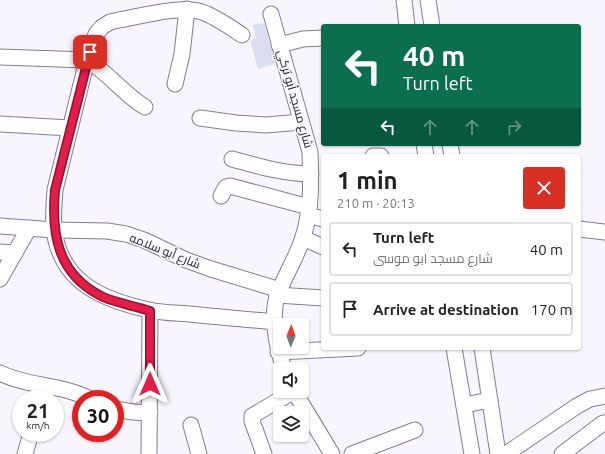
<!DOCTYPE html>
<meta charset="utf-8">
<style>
:root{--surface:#fff;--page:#f2f2f2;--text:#222;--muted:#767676;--line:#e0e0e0}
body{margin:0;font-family:Ubuntu,Cairo,sans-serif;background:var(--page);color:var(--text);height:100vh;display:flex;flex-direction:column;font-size:15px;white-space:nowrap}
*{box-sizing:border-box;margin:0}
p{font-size:13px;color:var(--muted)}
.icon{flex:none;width:22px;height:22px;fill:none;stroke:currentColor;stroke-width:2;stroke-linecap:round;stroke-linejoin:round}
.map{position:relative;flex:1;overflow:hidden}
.sheet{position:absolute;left:321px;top:154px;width:260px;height:196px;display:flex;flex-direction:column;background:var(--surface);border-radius:4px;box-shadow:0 1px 3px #0004}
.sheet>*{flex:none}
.guide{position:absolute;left:321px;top:24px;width:260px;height:122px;border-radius:4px;box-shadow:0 1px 3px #0004;background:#0b6e4f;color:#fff;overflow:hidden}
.needle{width:26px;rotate:2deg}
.fabs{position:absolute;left:273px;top:318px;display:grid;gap:8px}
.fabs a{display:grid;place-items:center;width:36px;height:36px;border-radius:4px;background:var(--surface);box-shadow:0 1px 3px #0004;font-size:20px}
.speed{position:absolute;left:12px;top:390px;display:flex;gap:8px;font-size:20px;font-weight:700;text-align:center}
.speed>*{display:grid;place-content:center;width:52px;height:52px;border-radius:50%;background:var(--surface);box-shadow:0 1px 3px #0004;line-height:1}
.speed small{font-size:10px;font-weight:400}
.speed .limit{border:6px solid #d22;background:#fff;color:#111}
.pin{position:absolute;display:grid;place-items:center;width:34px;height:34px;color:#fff;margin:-17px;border-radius:8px;box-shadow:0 2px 6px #0006}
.me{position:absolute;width:44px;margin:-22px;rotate:0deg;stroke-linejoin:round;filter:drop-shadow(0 0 3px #0008)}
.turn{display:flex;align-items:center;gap:14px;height:84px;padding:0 16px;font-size:18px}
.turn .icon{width:52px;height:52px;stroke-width:2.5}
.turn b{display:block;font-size:28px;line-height:34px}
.lanes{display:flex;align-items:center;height:38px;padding:0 16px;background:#0003;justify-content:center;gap:20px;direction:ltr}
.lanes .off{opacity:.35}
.round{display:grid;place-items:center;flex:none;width:42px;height:42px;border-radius:4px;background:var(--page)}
.head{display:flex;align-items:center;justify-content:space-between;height:68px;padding:0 16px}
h1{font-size:24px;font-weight:700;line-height:30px}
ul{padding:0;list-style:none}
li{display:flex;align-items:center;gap:12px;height:54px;margin:0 8px 6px;padding:0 8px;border:2px solid var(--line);border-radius:4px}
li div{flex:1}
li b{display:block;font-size:15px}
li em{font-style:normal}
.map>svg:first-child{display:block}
.building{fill:#dadcef}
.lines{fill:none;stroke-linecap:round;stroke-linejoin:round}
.minor-casing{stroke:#857c92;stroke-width:17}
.minor{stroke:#fff;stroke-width:15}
.route-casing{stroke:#92132f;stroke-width:10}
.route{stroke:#e11d48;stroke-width:7}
.labels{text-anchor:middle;stroke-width:3;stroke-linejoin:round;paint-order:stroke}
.street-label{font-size:12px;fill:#26222b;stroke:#f9f5ff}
</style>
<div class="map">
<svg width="605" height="454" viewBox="0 0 605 454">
<rect width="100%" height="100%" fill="#f9f5ff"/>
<path class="building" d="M264,23L276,63L258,69L250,40L256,38L253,25Z"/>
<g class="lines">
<defs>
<g id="minor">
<path d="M404,0L407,26"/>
<path d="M428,0L432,26"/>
<path d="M271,14L310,152C311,181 312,209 303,237C297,257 285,275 278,294C270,314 277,348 284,369"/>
<path d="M242,35C230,27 216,17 202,12C181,5 142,16 119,20L110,22L102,27L96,34L87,60L55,190C54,203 53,217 54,230C61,283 103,300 149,310C162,313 176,313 189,314C217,317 246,319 274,322"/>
<path d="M279,45L303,39L323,38"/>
<path d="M0,57L87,60C109,73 123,94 145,107"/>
<path d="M175,84L182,54L187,9"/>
<path d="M200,118L236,123L266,125L301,122"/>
<path d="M0,124L70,128"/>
<path d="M424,144L426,156"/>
<path d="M450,144L452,156"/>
<path d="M373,156H381"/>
<path d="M232,159C258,166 284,174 311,174"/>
<path d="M221,196L226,187L230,186L309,207"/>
<path d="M308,215L323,219"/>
<path d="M0,226L54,230L107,231L126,234L144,240L186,260L211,269L280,290"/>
<path d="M579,229L605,232"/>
<path d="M303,238L323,247"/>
<path d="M0,252L15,253"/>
<path d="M0,279L29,228"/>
<path d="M277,295L323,298"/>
<path d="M454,348L472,454"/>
<path d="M482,348L498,454"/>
<path d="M278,352L358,348"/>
<path d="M0,373C28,387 62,384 90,399"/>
<path d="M294,391L332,454"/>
<path d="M464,405L490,400"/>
<path d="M115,409L133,412L150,413"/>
<path d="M191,425L199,454"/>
<path d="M25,454L31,433"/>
<path d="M149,454L150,311"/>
<path d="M264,454L252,421V416L294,391"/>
<path d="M352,454L415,430"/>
<path d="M506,454L577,406L590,399L605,396"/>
<path d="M562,454L603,423"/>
</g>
</defs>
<use href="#minor" class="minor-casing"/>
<use href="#minor" class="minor"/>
</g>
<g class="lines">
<defs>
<path id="route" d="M90,52L55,190C51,235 58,275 103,297C117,303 135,306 150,311V384"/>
</defs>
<use href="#route" class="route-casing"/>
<use href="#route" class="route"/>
</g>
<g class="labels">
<g class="street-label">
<text transform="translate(295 99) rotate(74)" y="4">شارع مسجد أبو تركي</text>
<text transform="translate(165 251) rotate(22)" y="4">شارع أبو سلامه</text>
</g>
</g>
</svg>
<div class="fabs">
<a><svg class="needle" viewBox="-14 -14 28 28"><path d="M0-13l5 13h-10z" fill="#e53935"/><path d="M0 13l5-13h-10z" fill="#767676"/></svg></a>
<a><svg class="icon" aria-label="sound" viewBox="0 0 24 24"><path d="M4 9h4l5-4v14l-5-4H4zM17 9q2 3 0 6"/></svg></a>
<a><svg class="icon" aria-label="layers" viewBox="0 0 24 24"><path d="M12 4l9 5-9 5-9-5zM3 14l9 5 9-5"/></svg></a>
</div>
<div class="speed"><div>21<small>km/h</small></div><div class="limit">30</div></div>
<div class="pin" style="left:90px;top:52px;background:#d93025"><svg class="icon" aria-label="arrive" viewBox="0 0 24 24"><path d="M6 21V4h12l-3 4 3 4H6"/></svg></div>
<svg class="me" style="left:150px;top:384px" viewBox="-20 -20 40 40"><path d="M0-17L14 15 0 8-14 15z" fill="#e11d48" stroke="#fff" stroke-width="4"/></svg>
<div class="guide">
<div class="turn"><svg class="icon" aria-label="left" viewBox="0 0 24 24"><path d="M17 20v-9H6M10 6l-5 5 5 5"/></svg><div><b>40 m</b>Turn left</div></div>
<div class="lanes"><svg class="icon" aria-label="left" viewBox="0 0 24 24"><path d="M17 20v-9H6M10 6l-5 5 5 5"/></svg><svg class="icon off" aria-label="ahead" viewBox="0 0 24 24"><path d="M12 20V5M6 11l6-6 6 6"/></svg><svg class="icon off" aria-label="ahead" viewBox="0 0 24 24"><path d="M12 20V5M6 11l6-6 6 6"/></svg><svg class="icon off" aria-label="right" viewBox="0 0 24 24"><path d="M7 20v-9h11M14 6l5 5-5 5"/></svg></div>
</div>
<section class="sheet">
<div class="head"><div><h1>1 min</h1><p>210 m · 20:13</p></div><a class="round" style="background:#d93025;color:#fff"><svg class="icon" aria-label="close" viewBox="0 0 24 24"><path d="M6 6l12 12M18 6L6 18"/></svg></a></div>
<ul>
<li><svg class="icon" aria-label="left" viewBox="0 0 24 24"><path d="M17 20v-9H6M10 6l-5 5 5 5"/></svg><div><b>Turn left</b><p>شارع مسجد ابو موسى</p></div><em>40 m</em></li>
<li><svg class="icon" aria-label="arrive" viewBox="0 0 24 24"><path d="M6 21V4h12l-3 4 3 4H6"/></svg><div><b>Arrive at destination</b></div><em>170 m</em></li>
</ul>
</section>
</div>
